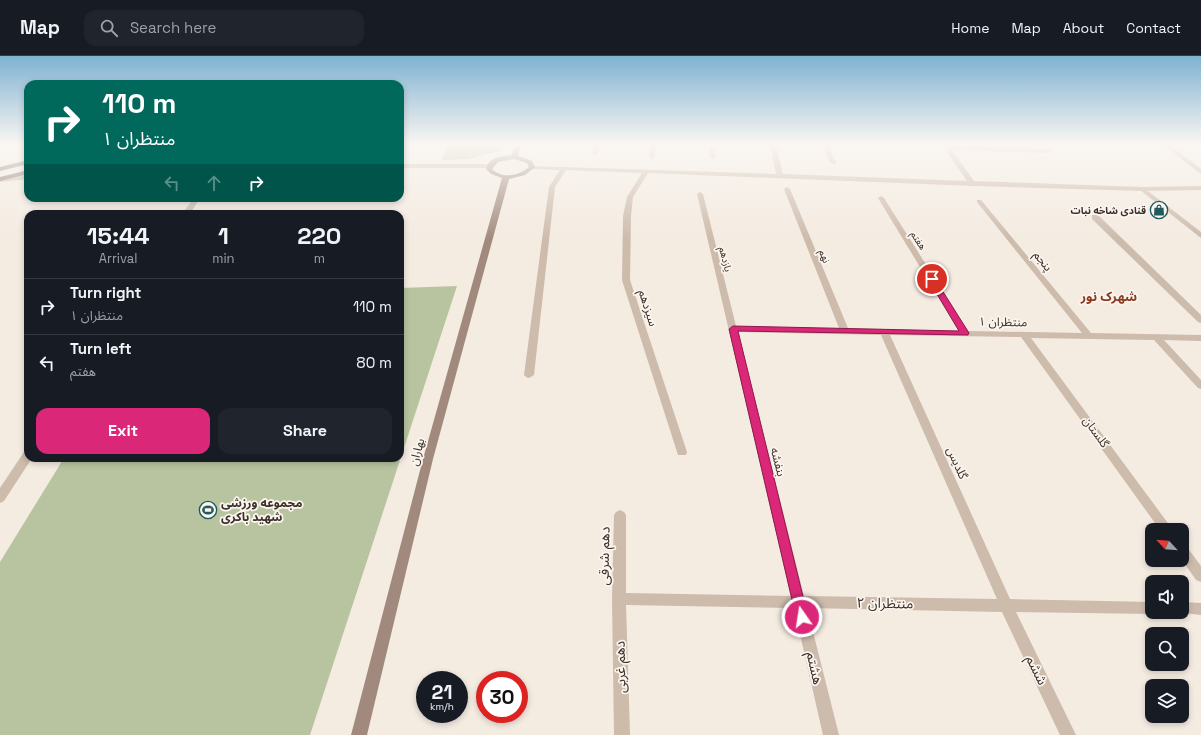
<!DOCTYPE html>
<meta charset="utf-8">
<style>
:root{--surface:#171b24;--page:#20242c;--text:#f1f3f6;--muted:#9ea1a6;--line:#363941;--accent:#db2777}
body{margin:0;font-family:"Space Grotesk","Noto Sans Arabic",sans-serif;background:var(--page);color:var(--text);height:100vh;display:flex;flex-direction:column;font-size:15px;white-space:nowrap}
*{box-sizing:border-box;margin:0}
p{font-size:13px;color:var(--muted)}
.icon{flex:none;width:22px;height:22px;fill:none;stroke:currentColor;stroke-width:2;stroke-linecap:round;stroke-linejoin:round}
.map{position:relative;flex:1;overflow:hidden}
.side{position:absolute;left:24px;top:154px;width:380px;height:252px;display:flex;flex-direction:column;background:var(--surface);border-radius:12px;box-shadow:0 2px 6px #0003}
.side>*{flex:none}
.hud{position:absolute;left:24px;top:24px;width:380px;height:122px;border-radius:12px;box-shadow:0 2px 6px #0003;background:#00695c;color:#fff;overflow:hidden}
.needle{width:26px;rotate:296deg}
.fabs{position:absolute;left:1145px;top:467px;display:grid;gap:8px}
.fabs a{display:grid;place-items:center;width:44px;height:44px;border-radius:8px;background:var(--surface);box-shadow:0 2px 6px #0003;font-size:20px}
.speed{position:absolute;left:416px;top:615px;display:flex;gap:8px;font-size:20px;font-weight:700;text-align:center}
.speed>*{display:grid;place-content:center;width:52px;height:52px;border-radius:50%;background:var(--surface);box-shadow:0 2px 6px #0003;line-height:1}
.speed small{font-size:10px;font-weight:400}
.speed .limit{border:6px solid #d22;background:#fff;color:#111}
.pin{position:absolute;display:grid;place-items:center;width:34px;height:34px;color:#fff;margin:-17px;border:2px solid #fff;border-radius:50%;box-shadow:0 1px 4px #0007}
.me{position:absolute;width:44px;margin:-22px;rotate:347deg;stroke-linejoin:round;filter:drop-shadow(0 0 3px #0008)}
.turn{display:flex;align-items:center;gap:14px;height:84px;padding:0 12px;font-size:18px}
.turn .icon{width:52px;height:52px;stroke-width:2.5}
.turn b{display:block;font-size:28px;line-height:34px}
.lanes{display:flex;align-items:center;height:38px;padding:0 12px;background:#0003;justify-content:center;gap:20px;direction:ltr}
.lanes .off{opacity:.35}
.eta{display:flex;justify-content:space-evenly;align-items:center;height:68px;text-align:center}
.eta b{font-size:24px;font-weight:800;line-height:28px}
.button{display:flex;gap:8px;margin-top:auto;padding:8px 12px}
.button a{flex:1;height:46px;border-radius:12px;background:var(--accent);color:#fff;font-size:16px;font-weight:800;line-height:46px;text-align:center}
.button a+a{background:var(--page);color:var(--text)}
ul{padding:0;list-style:none}
li{display:flex;align-items:center;gap:12px;height:56px;padding:0 12px;border-top:1px solid var(--line)}
li div{flex:1}
li b{display:block;font-size:15px}
li em{font-style:normal}
header{display:flex;align-items:center;gap:24px;box-sizing:border-box;height:56px;padding:0 20px;background:var(--surface);border-bottom:1px solid var(--line)}
header strong{font-size:19px}
nav{display:flex;gap:22px;margin-inline-start:auto;font-size:14px}
.search{width:280px;height:36px;background:var(--page);display:flex;align-items:center;gap:10px;box-sizing:border-box;padding:0 14px;border-radius:12px;color:var(--muted);font-size:15px}
.map>svg:first-child{display:block}
.green{fill:#b8c4a0}
.lines{fill:none;stroke-linecap:round;stroke-linejoin:round}
.minor{fill:#cdbbac;fill-rule:evenodd}
.tertiary{fill:#cdbbac;fill-rule:evenodd}
.secondary{fill:#a18a7d;fill-rule:evenodd}
.primary{fill:#7d675c;fill-rule:evenodd}
.route{fill:#db2777;stroke:#8e194d}
.labels{text-anchor:middle;stroke-width:3.5;stroke-linejoin:round;paint-order:stroke}
.far-poi-label{font-size:10px;font-weight:bold;fill:#3b302b;stroke:#fbf5ee;text-anchor:end}
.far-street-label{font-size:10px;fill:#3b302b;stroke:#fbf5ee}
.street-label{font-size:12px;fill:#3b302b;stroke:#fbf5ee}
.poi-label{font-size:12px;font-weight:bold;fill:#3b302b;stroke:#fbf5ee;text-anchor:start}
.neighbourhood-label{font-size:13px;font-weight:bold;fill:#8c3b22;stroke:#fbf5ee}
.near-street-label{font-size:14px;fill:#3b302b;stroke:#fbf5ee}
</style>
<header>
<strong>Map</strong>
<div class="search"><svg class="icon" aria-label="search" viewBox="0 0 24 24"><circle cx="10" cy="10" r="6"/><path d="M15 15l6 6"/></svg>Search here</div>
<nav><a>Home</a><a>Map</a><a>About</a><a>Contact</a></nav>
</header>
<div class="map">
<svg width="1201" height="679" viewBox="0 0 1201 679">
<rect width="100%" height="100%" fill="#f4ebe1"/>
<g class="green">
<path d="M448,89H502L500,95L468,103L442,104Z"/>
<path d="M457,230L310,679H0V506L64,402H400V232Z"/>
</g>
<g class="lines">
<g class="minor">
<path d="M595,89H601L598,97L595,99L592,97Z"/>
<path d="M650,89H656L655,101L652,103L649,101Z"/>
<path d="M709,89H715V103L710,102Z"/>
<path d="M770,89H776L783,118L967,125L942,89H948L1049,93L1052,95L1049,97L952,94L974,125L1142,131L1201,130V134L1142,135L973,130L648,117L633,141L631,160L630,224L687,396L686,399H678L677,396L622,224L623,160L627,141L642,117L566,114L555,131L534,319L529,322L526,321L524,319L549,131L560,114L532,113L529,111L530,110L776,118Z"/>
<path d="M823,89H829L836,107L835,108L830,107Z"/>
<path d="M1163,89H1170L1201,113V118Z"/>
<path d="M787,131L790,133L848,272L959,275L878,142L881,140L884,142L968,275L1082,277L977,146V144H981L1091,277L1201,279V285L1164,284L1201,324V333L1198,332L1154,284L1031,282L1173,474H1160L1021,281L890,279L1010,543L1152,546V556H1157L1152,558L1016,556L1076,679H1060L1002,556L807,552L839,679H823L794,552L626,549L630,679H614L612,543L614,459L616,456L620,454L624,456L626,459V537L791,540L697,138L700,136L703,138L736,270L839,272L784,133ZM738,276L881,279L997,543L804,540Z"/>
<path d="M194,142H200L190,158H182Z"/>
<path d="M1092,159H1098L1201,259V267L1198,266L1092,163Z"/>
<path d="M28,395V402H32L4,445L0,447V432L24,396Z"/>
<path d="M1182,489L1186,490L1201,510V526L1196,524L1182,504Z"/>
<path d="M1182,546L1201,547V559L1177,556H1182Z"/>
</g>
<g class="tertiary">
<path d="M400,108H489L492,110L489,112H400Z"/>
<path d="M28,119V123L0,126V122Z"/>
<path d="M1140,132H1144L1201,176V182L1140,134Z"/>
</g>
<path class="secondary" d="M515,89H521L518,100L532,105L535,111L525,119L509,123L433,403L367,679H351L423,403L502,122L491,118L486,113C489,101 502,100 512,99ZM514,103L527,107L529,111C519,120 502,123 492,113L498,106Z"/>
<g class="primary">
<path d="M28,104V108L0,115V111Z"/>
<path d="M28,114V118L0,125V121Z"/>
</g>
</g>
<linearGradient id="sky" x2="0" y2="1"><stop stop-color="#7eb2d2"/><stop offset="0.48" stop-color="#faf6f2"/><stop offset="1" stop-color="#faf6f2" stop-opacity="0"/></linearGradient>
<rect width="1201" height="184" fill="url(#sky)"/>
<path class="route" d="M929,222L935,223L969,277L968,279L738,275L808,561L806,565L802,566L798,565L796,561L729,273L733,270L959,275L928,223Z"/>
<defs>
<symbol id="shop-ring" viewBox="-11 -11 22 22"><circle r="9.5" fill="#fbf5ee" stroke="#1f5a5e" stroke-width="1.5"/><path d="M-5-2.5h2.3a2.7 3.5 0 0 1 5.4 0H5L5.5 6h-11ZM-1.5-2.5h3a1.5 2.3 0 0 0-3 0Z" fill="#1f5a5e"/></symbol>
<symbol id="stadium-ring" viewBox="-11 -11 22 22"><circle r="9.5" fill="#fbf5ee" stroke="#1f5a5e" stroke-width="1.5"/><path d="M0-5a6.5 5 0 1 0 0 10a6.5 5 0 1 0 0-10ZM-3.5-1.8h7v3.6h-7Z" fill="#1f5a5e"/></symbol>
</defs>
<g fill-rule="evenodd">
<use href="#shop-ring" x="1149" y="144" width="20" height="20"/>
<use href="#stadium-ring" x="198" y="444" width="20" height="20"/>
</g>
<g class="labels">
<g class="far-poi-label">
<text x="1146" y="158">قنادی شاخه نبات</text>
</g>
<g class="far-street-label">
<text transform="translate(919 184) rotate(58)" y="4">هفتم</text>
<text transform="translate(825 200) rotate(68)" y="4">نهم</text>
<text transform="translate(726 203) rotate(76)" y="4">یازدهم</text>
</g>
<g class="street-label">
<text transform="translate(1043 205) rotate(51)" y="4">پنجم</text>
<text transform="translate(648 252) rotate(72)" y="4">سیزدهم</text>
<text transform="translate(1003 266) rotate(1)" y="4">منتظران ۱</text>
<text transform="translate(1096 376) rotate(54)" y="4">گلستان</text>
<text transform="translate(417 396) rotate(-75)" y="4">بهاران</text>
<text transform="translate(778 406) rotate(76)" y="4">بنفشه</text>
<text transform="translate(957 407) rotate(66)" y="4">گلدیس</text>
</g>
<g class="poi-label">
<text x="221" y="451">مجموعه ورزشی<tspan x="221" dy="14">شهید باکری</tspan></text>
</g>
<g class="neighbourhood-label">
<text x="1109" y="245">شهرک نور</text>
</g>
<g class="near-street-label">
<text transform="translate(604 500) rotate(-89)" y="5">دهم شرقی</text>
<text transform="translate(885 547) rotate(1)" y="5">منتظران ۲</text>
<text transform="translate(620 611) rotate(-91)" y="5">دهم غربی</text>
<text transform="translate(815 612) rotate(77)" y="5">هشتم</text>
<text transform="translate(1037 614) rotate(64)" y="5">ششم</text>
</g>
</g>
</svg>
<div class="fabs">
<a><svg class="needle" viewBox="-14 -14 28 28"><path d="M0-13l5 13h-10z" fill="#e53935"/><path d="M0 13l5-13h-10z" fill="#9ea1a6"/></svg></a>
<a><svg class="icon" aria-label="sound" viewBox="0 0 24 24"><path d="M4 9h4l5-4v14l-5-4H4zM17 9q2 3 0 6"/></svg></a>
<a><svg class="icon" aria-label="search" viewBox="0 0 24 24"><circle cx="10" cy="10" r="6"/><path d="M15 15l6 6"/></svg></a>
<a><svg class="icon" aria-label="layers" viewBox="0 0 24 24"><path d="M12 4l9 5-9 5-9-5zM3 14l9 5 9-5"/></svg></a>
</div>
<div class="speed"><div>21<small>km/h</small></div><div class="limit">30</div></div>
<div class="pin" style="left:932px;top:223px;background:#d93025"><svg class="icon" aria-label="arrive" viewBox="0 0 24 24"><path d="M6 21V4h12l-3 4 3 4H6"/></svg></div>
<svg class="me" style="left:802px;top:561px" viewBox="-20 -20 40 40"><circle r="17" fill="#db2777" stroke="#fff" stroke-width="3"/><path d="M0-11L8 9 0 5-8 9z" fill="#fff"/></svg>
<div class="hud">
<div class="turn"><svg class="icon" aria-label="right" viewBox="0 0 24 24"><path d="M7 20v-9h11M14 6l5 5-5 5"/></svg><div><b>110 m</b>منتظران ۱</div></div>
<div class="lanes"><svg class="icon off" aria-label="left" viewBox="0 0 24 24"><path d="M17 20v-9H6M10 6l-5 5 5 5"/></svg><svg class="icon off" aria-label="ahead" viewBox="0 0 24 24"><path d="M12 20V5M6 11l6-6 6 6"/></svg><svg class="icon" aria-label="right" viewBox="0 0 24 24"><path d="M7 20v-9h11M14 6l5 5-5 5"/></svg></div>
</div>
<section class="side">
<div class="eta">
<div><b>15:44</b><p>Arrival</p></div>
<div><b>1</b><p>min</p></div>
<div><b>220</b><p>m</p></div>
</div>
<ul>
<li><svg class="icon" aria-label="right" viewBox="0 0 24 24"><path d="M7 20v-9h11M14 6l5 5-5 5"/></svg><div><b>Turn right</b><p>منتظران ۱</p></div><em>110 m</em></li>
<li><svg class="icon" aria-label="left" viewBox="0 0 24 24"><path d="M17 20v-9H6M10 6l-5 5 5 5"/></svg><div><b>Turn left</b><p>هفتم</p></div><em>80 m</em></li>
</ul>
<div class="button"><a>Exit</a><a>Share</a></div>
</section>
</div>
